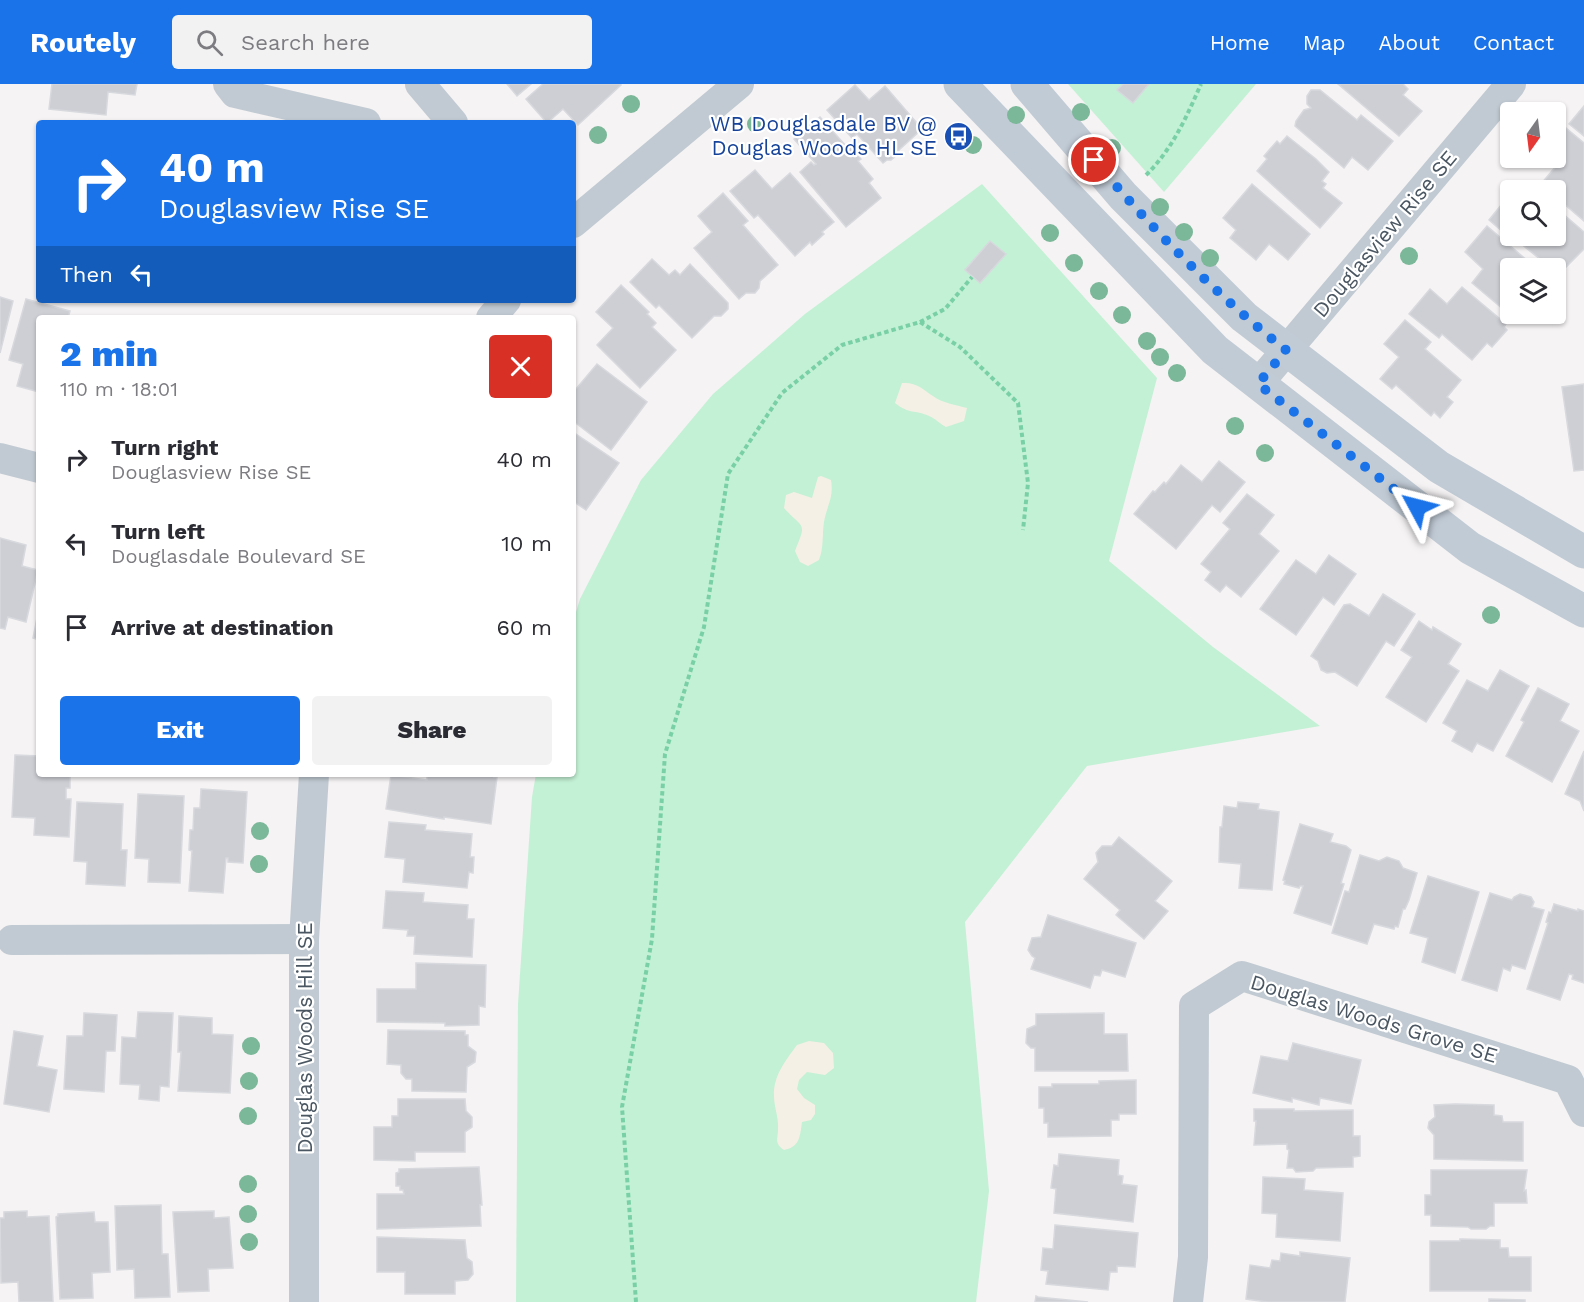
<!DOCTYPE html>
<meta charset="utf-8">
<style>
:root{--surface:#fff;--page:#f2f2f3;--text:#2b2b33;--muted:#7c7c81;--accent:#1a73e8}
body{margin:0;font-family:"Work Sans",sans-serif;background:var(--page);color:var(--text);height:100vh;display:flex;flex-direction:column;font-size:22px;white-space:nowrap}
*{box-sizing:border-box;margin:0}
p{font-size:20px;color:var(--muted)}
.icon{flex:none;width:33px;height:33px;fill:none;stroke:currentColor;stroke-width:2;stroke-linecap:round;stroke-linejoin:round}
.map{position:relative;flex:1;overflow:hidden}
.sheet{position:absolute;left:36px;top:231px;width:540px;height:462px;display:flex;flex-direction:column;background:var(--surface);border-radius:6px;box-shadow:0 2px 4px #0004}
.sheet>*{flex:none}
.top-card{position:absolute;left:36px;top:36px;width:540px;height:183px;border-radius:6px;box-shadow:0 2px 4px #0004;background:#1a73e8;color:#fff;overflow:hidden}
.needle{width:39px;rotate:194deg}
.buttons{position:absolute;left:1500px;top:18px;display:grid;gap:12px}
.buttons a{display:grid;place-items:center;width:66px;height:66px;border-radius:6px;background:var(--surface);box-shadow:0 2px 4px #0004;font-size:30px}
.pin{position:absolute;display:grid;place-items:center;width:51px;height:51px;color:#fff;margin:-26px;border:3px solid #fff;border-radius:50%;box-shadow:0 2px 6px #0007}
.me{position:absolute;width:66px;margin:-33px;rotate:308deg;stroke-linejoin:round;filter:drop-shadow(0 0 4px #0008)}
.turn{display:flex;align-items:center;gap:21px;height:126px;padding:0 24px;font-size:27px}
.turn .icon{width:78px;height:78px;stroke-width:2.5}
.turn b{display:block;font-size:42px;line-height:51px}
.then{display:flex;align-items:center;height:57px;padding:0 24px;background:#0003;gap:12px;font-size:22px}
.round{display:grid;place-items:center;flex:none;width:63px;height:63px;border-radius:6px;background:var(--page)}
.overview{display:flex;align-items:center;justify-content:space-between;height:102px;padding:0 24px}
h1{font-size:36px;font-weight:800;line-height:45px;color:var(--accent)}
.button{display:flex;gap:12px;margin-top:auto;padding:12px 24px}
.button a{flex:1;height:69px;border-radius:6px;background:var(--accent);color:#fff;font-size:24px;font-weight:800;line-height:69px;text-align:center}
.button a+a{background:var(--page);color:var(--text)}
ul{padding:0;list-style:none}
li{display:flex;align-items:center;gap:18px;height:84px;padding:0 24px}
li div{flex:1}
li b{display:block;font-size:22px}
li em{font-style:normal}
header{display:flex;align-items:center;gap:36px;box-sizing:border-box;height:84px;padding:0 30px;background:var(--accent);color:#fff}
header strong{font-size:28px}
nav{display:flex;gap:33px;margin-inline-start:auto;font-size:21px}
.search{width:420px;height:54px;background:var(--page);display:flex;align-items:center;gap:15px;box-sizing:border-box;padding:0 21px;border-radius:6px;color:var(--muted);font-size:22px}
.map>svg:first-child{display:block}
.green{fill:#c3f1d5}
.sand{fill:#f5f0e5}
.building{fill:#cdcfd5;stroke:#d7d9de;stroke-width:1.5}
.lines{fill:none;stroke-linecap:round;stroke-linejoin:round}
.path{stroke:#7ad0a6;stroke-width:4;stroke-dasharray:4.5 3;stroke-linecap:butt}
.street{stroke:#c1cad2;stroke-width:30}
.secondary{stroke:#c1cbd6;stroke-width:33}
.tree{fill:#7bb799}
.route{stroke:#1a73e8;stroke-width:10;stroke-dasharray:0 18}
.labels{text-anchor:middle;stroke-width:4.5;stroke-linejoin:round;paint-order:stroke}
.transit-label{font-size:21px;fill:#164399;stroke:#fff;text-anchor:end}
.street-label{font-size:21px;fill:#4a5661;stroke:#fff}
</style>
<header>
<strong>Routely</strong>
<div class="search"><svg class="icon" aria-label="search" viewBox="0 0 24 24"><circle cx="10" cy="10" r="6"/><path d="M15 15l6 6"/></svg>Search here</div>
<nav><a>Home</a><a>Map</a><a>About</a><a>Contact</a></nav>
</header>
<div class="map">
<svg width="1584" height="1218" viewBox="0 0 1584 1218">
<rect width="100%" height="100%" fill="#f5f3f3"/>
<g class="green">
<path d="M1068,0H1256L1164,108Z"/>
<path d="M982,100L1157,294L1109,477L1213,563L1320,642L1087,682L965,838L989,1107L976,1218H516L518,920L532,713L536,690H573V538L580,515L641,396L713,310L805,230Z"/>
</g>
<g class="sand">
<path d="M902,299C917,298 922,305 933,312C942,319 956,321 967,324L964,337L946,343C940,340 935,334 929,332C914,325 910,331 895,319Z"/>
<path d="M821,392L831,396C834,414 827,421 824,438C822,451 824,463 819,476L808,482L800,478L795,467C807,437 804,446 784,424L786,411L794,408L812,414L818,393Z"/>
<path d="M809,957L824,959L833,969L834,984L825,991L807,988L799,996L797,1005L804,1014L815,1021V1030L811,1036L802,1038C800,1052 800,1063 784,1066C774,1059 778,1055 778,1045C779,1034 774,1023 774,1012C773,992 786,976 797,961Z"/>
</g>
<g class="building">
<path d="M52,0H137L135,11L108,8L106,31L49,25Z"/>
<path d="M507,0H531L517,12Z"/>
<path d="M543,0H620L621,1L578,41L563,25L547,39L526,15Z"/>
<path d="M1123,0H1149L1133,19L1117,6Z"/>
<path d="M1338,0H1403L1408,5L1403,11L1422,27L1399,52Z"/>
<path d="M855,1L869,16L885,2L922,45L899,66L898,70L891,76H887L883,79L857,50L852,54L827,26Z"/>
<path d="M1311,6H1320L1357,36L1361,31L1393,57L1368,86L1352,73L1344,84L1295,42L1296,37L1304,26L1311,24L1307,20V12Z"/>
<path d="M1584,22V52L1569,40Z"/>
<path d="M820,33L846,62L848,60L861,75L858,77L873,95L869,99L881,114L846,143L800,88L811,78L814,81L816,80L794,55Z"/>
<path d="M1566,44L1584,59V137L1556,113V106H1548L1541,100L1557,81L1548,74H1556V56Z"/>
<path d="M1287,52L1316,75L1329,88L1322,97L1326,100L1323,104L1342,119L1320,144L1257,87L1267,75L1264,72L1277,57L1280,60Z"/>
<path d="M755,86L772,105L790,89L834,138L822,148L824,150L812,161L810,158L795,172L758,131L754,134L730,107Z"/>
<path d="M1252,100L1310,150L1288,176L1269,160L1256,176L1230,154L1236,146L1223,134Z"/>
<path d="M723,109L748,137L743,141L778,181L760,197L759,204L755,209H746L739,215L694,164L712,148L698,132Z"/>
<path d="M1510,110V152H1556V124L1584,148V165L1558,191L1556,188V184H1551L1520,159L1518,161L1489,136Z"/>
<path d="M1487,142L1536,184H1510V230H1523L1516,236L1472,199L1483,185L1465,168Z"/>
<path d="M990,157L1006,170L980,199L965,186Z"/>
<path d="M652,175L669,191L675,186L680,191L690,180L728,219V225L721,232H714L692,254L659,221L656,224L630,198Z"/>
<path d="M621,201L649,228L647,230L656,239L652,243L676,266L640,304L597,261L613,244L596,228Z"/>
<path d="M1462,203L1506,240L1504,243L1507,246L1492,263L1487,259L1472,276L1442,250L1439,254L1409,230L1430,205L1447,220Z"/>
<path d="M0,213L13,217L0,269Z"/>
<path d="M26,215L70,227L68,234H39V308L17,302L23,280L9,276Z"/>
<path d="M1405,236L1431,258L1425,265L1461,296L1447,313L1453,318L1440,334L1434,328L1431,332L1396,301L1392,305L1380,295L1399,273L1384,260Z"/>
<path d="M597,280L647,318L611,366L573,337V302L576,305Z"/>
<path d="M1584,300V386L1574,387L1562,303Z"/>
<path d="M573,348L619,379L586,426L573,417Z"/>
<path d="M1219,377L1245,398L1220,428L1212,421L1176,465L1134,430L1153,407L1155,408L1164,398L1166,400L1181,381L1202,398Z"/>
<path d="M1247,410L1274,431L1259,450L1279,467L1241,513L1226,501L1220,508L1205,496L1211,488L1201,480L1230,445L1223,439Z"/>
<path d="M0,454L26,461L22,482L38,486L26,538L8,533L5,545L0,544Z"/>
<path d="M1329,471L1356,490L1334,521L1323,513L1296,551L1260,525L1296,476L1316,490Z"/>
<path d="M1383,510L1415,530L1394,562L1386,557L1357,602L1335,588L1327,589L1321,586L1318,577L1311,572L1344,521L1350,520L1369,532Z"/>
<path d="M39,524V556L33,554Z"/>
<path d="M1419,537L1432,546L1433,543L1461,560L1448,580L1459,587L1426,638L1386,613L1412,573L1401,566Z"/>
<path d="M1500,586L1529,602L1493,667L1477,659L1472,668L1452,657L1457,647L1443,639L1467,596L1488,607Z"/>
<path d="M1538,604L1569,620L1560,637L1579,647L1552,698L1506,672L1524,638L1521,636Z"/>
<path d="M1584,667V727L1580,717L1565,710Z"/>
<path d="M15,671L39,672V690H70V704H66V715H71L69,753L34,751L35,734L12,733Z"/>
<path d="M425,690H495L494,693H497L491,740L444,733V735L386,725L391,691L427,696V690Z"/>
<path d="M201,705L247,708L243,779L228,778V774H226L223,809L189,807L192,767L189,766L190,746H193L194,724H200Z"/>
<path d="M138,710L184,712L180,799L148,798L149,775L135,774Z"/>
<path d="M77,718L123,720L121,766H127L125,802L86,800L87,778L74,777Z"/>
<path d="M1238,718L1259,720L1258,725L1279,728L1272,806L1239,804L1241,780L1219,778L1220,743H1222L1224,722L1237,724Z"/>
<path d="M389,738L426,741L425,746L472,750L470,773H474L473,789L469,788L467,804L403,798L405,775L385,773Z"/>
<path d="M1300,740L1333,750L1330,758L1346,762L1351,766L1341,799L1344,800L1331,841L1294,829L1303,802H1300L1299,804L1284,800L1285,797L1283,796Z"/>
<path d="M1119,753L1172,797L1155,817L1168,827L1144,855L1116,831L1120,826L1084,795L1098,778L1096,769L1102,762H1112Z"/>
<path d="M1360,771L1379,777L1387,773L1399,777L1403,784L1417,789L1409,816L1405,825H1403L1398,843L1395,842L1394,845L1374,840L1367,860L1332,849L1345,807L1349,808Z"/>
<path d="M1428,792L1479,808L1455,889L1422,878L1428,854L1410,849Z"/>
<path d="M386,807L424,809L423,818L468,821L467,835H474L472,873L414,870L415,852H407L408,846L383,844Z"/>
<path d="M1490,809L1512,816L1514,813L1520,810L1531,813L1534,818L1532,823L1544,826L1525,885L1512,881L1510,887L1503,884L1497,907L1462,896Z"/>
<path d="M1554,820L1578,827V825L1584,827V899L1572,895L1573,891L1569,890L1560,916L1527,905L1548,839L1546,838L1549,828L1551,829Z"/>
<path d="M1048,831L1136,859L1125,893L1102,886L1100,892L1094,891L1090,904L1031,885L1035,874L1032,872L1028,866L1032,854L1041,853Z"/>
<path d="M416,879L486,881L485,923L479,922V941L445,942V939L377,938V905H416Z"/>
<path d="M138,928L173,929L169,1003L160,1002L159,1017L139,1015L140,1001L120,1000L122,953L136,954Z"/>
<path d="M84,929L117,931L115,967H106L104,1008L64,1005L67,952H83Z"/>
<path d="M1104,929V950H1127L1128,987H1035V964H1031L1026,959L1027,945L1036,941V930Z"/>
<path d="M179,932L212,934V950L233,951L230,1009L178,1007L181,968H178Z"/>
<path d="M388,946L465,947V951H468V962L476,968L475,978L467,983L466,1008L412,1007V995H406L401,989V981L387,980Z"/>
<path d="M14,947L43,952L37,982L57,986L49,1028L4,1020Z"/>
<path d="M1293,959L1361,976L1351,1020L1320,1014L1319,1021L1292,1014V1018L1253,1009L1261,972L1288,977Z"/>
<path d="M1136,996V1030H1119V1036H1111V1052L1048,1053V1039H1044V1024H1039V1003H1052V1000H1099V997Z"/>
<path d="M398,1015H465L466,1027L472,1033V1043L465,1048V1068H415V1077L374,1076V1043H392V1032H398Z"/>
<path d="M1455,1020L1494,1021V1031L1502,1032L1503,1038H1523V1077L1434,1075V1051L1428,1044L1429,1038L1435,1033L1434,1021Z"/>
<path d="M1254,1025H1294V1027L1353,1026V1052H1360V1072L1353,1073V1083L1316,1084L1313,1087L1296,1088L1293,1084H1287L1289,1066L1287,1065V1060L1254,1061L1256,1037H1254Z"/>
<path d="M1059,1070L1119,1076L1118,1091L1123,1092L1122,1100L1137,1102L1133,1138L1054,1129L1056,1105L1051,1104L1054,1081L1058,1082Z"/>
<path d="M479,1083L482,1121H480L481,1142L377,1145V1110H404L403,1106H400V1102H396V1089L399,1088V1085Z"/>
<path d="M1431,1086H1527L1524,1107L1526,1106L1527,1119H1494V1142H1490L1486,1145H1471L1468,1143L1431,1142V1131H1425V1111H1431Z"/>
<path d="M1263,1093L1305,1095L1304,1106L1343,1109L1340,1157L1276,1153L1277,1130L1262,1129Z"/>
<path d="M161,1121L162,1170H168L170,1213L135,1214L134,1185L117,1186L115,1122Z"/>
<path d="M27,1127V1133L49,1132L53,1218H19L18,1198L1,1199L0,1134H4V1128Z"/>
<path d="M214,1127V1134L229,1133L233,1184L208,1185L209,1207L178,1208L173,1128Z"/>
<path d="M94,1128L95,1138H108L110,1188L92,1189L93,1214L60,1215L56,1133L58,1132V1130Z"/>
<path d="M1055,1141L1138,1149L1135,1183L1117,1182V1188H1110L1108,1206L1046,1200L1048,1187L1041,1186L1043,1164L1053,1165Z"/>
<path d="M377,1153L465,1156L467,1174L472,1178L473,1190L468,1196L455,1197V1210H405V1188H377Z"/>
<path d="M1460,1155L1500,1156V1164H1508L1509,1173H1531V1207H1430V1157H1460Z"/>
<path d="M1300,1168L1350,1174L1345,1218H1267L1246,1215L1250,1181L1270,1184L1272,1176L1280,1177L1281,1169L1300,1172Z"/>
<path d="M1036,1212L1038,1213L1088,1218H1035Z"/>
<path d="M1489,1215L1525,1216V1218H1489Z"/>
</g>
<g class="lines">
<g class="path">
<path d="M1146,91C1172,66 1187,32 1201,0"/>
<path d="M920,238L945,225L972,193"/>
<path d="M636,1218L622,1023L652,855L665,670L704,543L728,390L782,309L842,261L920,238L960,263L1018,319L1028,399L1023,446"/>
</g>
<g class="street">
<path d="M228,0L235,9L366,39"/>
<path d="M420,0L453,39"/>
<path d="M573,139L739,0"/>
<path d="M491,234L506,216"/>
<path d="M1258,300L1511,0"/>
<path d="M0,374L39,384"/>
<path d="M12,856L304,855"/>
<path d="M304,1218V855L314,690"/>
<path d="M1188,1218L1193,1173L1194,922L1242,892L1568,996L1584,1028"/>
</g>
<g class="secondary">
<path d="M960,0L1215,266L1470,464L1584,527"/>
<path d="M1027,0L1123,112L1244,233L1439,383L1584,468"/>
</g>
</g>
<g class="tree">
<circle cx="631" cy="20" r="9"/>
<circle cx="1081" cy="28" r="9"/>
<circle cx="1016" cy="31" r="9"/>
<circle cx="756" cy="40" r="9"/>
<circle cx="598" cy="51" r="9"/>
<circle cx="973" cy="61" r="9"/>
<circle cx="1112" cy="64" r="9"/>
<circle cx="1160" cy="123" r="9"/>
<circle cx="1184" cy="148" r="9"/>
<circle cx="1050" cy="149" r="9"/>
<circle cx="1409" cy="172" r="9"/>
<circle cx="1210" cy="174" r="9"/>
<circle cx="1074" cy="179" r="9"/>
<circle cx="1099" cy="207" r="9"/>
<circle cx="1122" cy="231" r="9"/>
<circle cx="1147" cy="257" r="9"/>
<circle cx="1160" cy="273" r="9"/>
<circle cx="1177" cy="289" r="9"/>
<circle cx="1235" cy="342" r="9"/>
<circle cx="1265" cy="369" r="9"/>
<circle cx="1491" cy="531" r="9"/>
<circle cx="260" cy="747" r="9"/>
<circle cx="259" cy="780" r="9"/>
<circle cx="251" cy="962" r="9"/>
<circle cx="249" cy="997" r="9"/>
<circle cx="248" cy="1032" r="9"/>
<circle cx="248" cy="1100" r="9"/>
<circle cx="248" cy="1130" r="9"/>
<circle cx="249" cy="1158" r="9"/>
</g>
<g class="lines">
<path class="route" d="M1094,76C1151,144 1217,212 1286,266L1258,300L1417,423"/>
</g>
<defs>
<symbol id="bus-disc" viewBox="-11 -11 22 22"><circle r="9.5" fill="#1a4fb4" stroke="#fff"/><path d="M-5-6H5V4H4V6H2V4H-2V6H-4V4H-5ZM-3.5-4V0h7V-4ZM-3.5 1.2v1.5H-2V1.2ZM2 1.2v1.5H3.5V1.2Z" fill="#fff"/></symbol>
</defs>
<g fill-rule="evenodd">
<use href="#bus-disc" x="942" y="36" width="33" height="33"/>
</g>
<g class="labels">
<g class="transit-label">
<text x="937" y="47">WB Douglasdale BV @<tspan x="937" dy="24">Douglas Woods HL SE</tspan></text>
</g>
<g class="street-label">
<text transform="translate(1385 150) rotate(-50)" y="7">Douglasview Rise SE</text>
<text transform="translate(1374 935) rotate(17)" y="7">Douglas Woods Grove SE</text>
<text transform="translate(305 954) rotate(-90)" y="7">Douglas Woods Hill SE</text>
</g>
</g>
</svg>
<div class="buttons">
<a><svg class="needle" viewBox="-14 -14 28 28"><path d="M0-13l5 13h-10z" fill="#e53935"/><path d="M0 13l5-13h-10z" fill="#7c7c81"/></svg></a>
<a><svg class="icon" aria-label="search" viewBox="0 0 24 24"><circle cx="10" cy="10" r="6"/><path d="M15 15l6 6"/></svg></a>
<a><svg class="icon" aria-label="layers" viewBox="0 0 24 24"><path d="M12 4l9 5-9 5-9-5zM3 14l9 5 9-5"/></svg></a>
</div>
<div class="pin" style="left:1094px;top:76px;background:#d93025"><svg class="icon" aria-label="arrive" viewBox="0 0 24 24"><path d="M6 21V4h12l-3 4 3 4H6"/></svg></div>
<svg class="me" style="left:1417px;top:423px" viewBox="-20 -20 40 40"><path d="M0-17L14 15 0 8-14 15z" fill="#1a73e8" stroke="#fff" stroke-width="4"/></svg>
<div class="top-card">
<div class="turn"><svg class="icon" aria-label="right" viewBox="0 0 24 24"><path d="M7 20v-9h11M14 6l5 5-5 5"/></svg><div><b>40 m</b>Douglasview Rise SE</div></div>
<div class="then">Then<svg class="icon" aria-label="left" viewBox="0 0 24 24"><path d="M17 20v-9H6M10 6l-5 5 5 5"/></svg></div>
</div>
<section class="sheet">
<div class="overview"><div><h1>2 min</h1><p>110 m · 18:01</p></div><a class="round" style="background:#d93025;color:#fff"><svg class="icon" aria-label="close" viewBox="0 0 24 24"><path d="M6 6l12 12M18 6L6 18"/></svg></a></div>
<ul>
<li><svg class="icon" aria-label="right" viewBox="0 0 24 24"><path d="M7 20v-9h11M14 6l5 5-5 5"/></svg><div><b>Turn right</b><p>Douglasview Rise SE</p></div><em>40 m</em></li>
<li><svg class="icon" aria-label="left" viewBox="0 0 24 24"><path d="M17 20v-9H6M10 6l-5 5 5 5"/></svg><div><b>Turn left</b><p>Douglasdale Boulevard SE</p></div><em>10 m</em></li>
<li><svg class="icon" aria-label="arrive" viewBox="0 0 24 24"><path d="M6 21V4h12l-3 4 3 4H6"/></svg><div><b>Arrive at destination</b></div><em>60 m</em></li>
</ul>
<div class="button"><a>Exit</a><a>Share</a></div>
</section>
</div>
